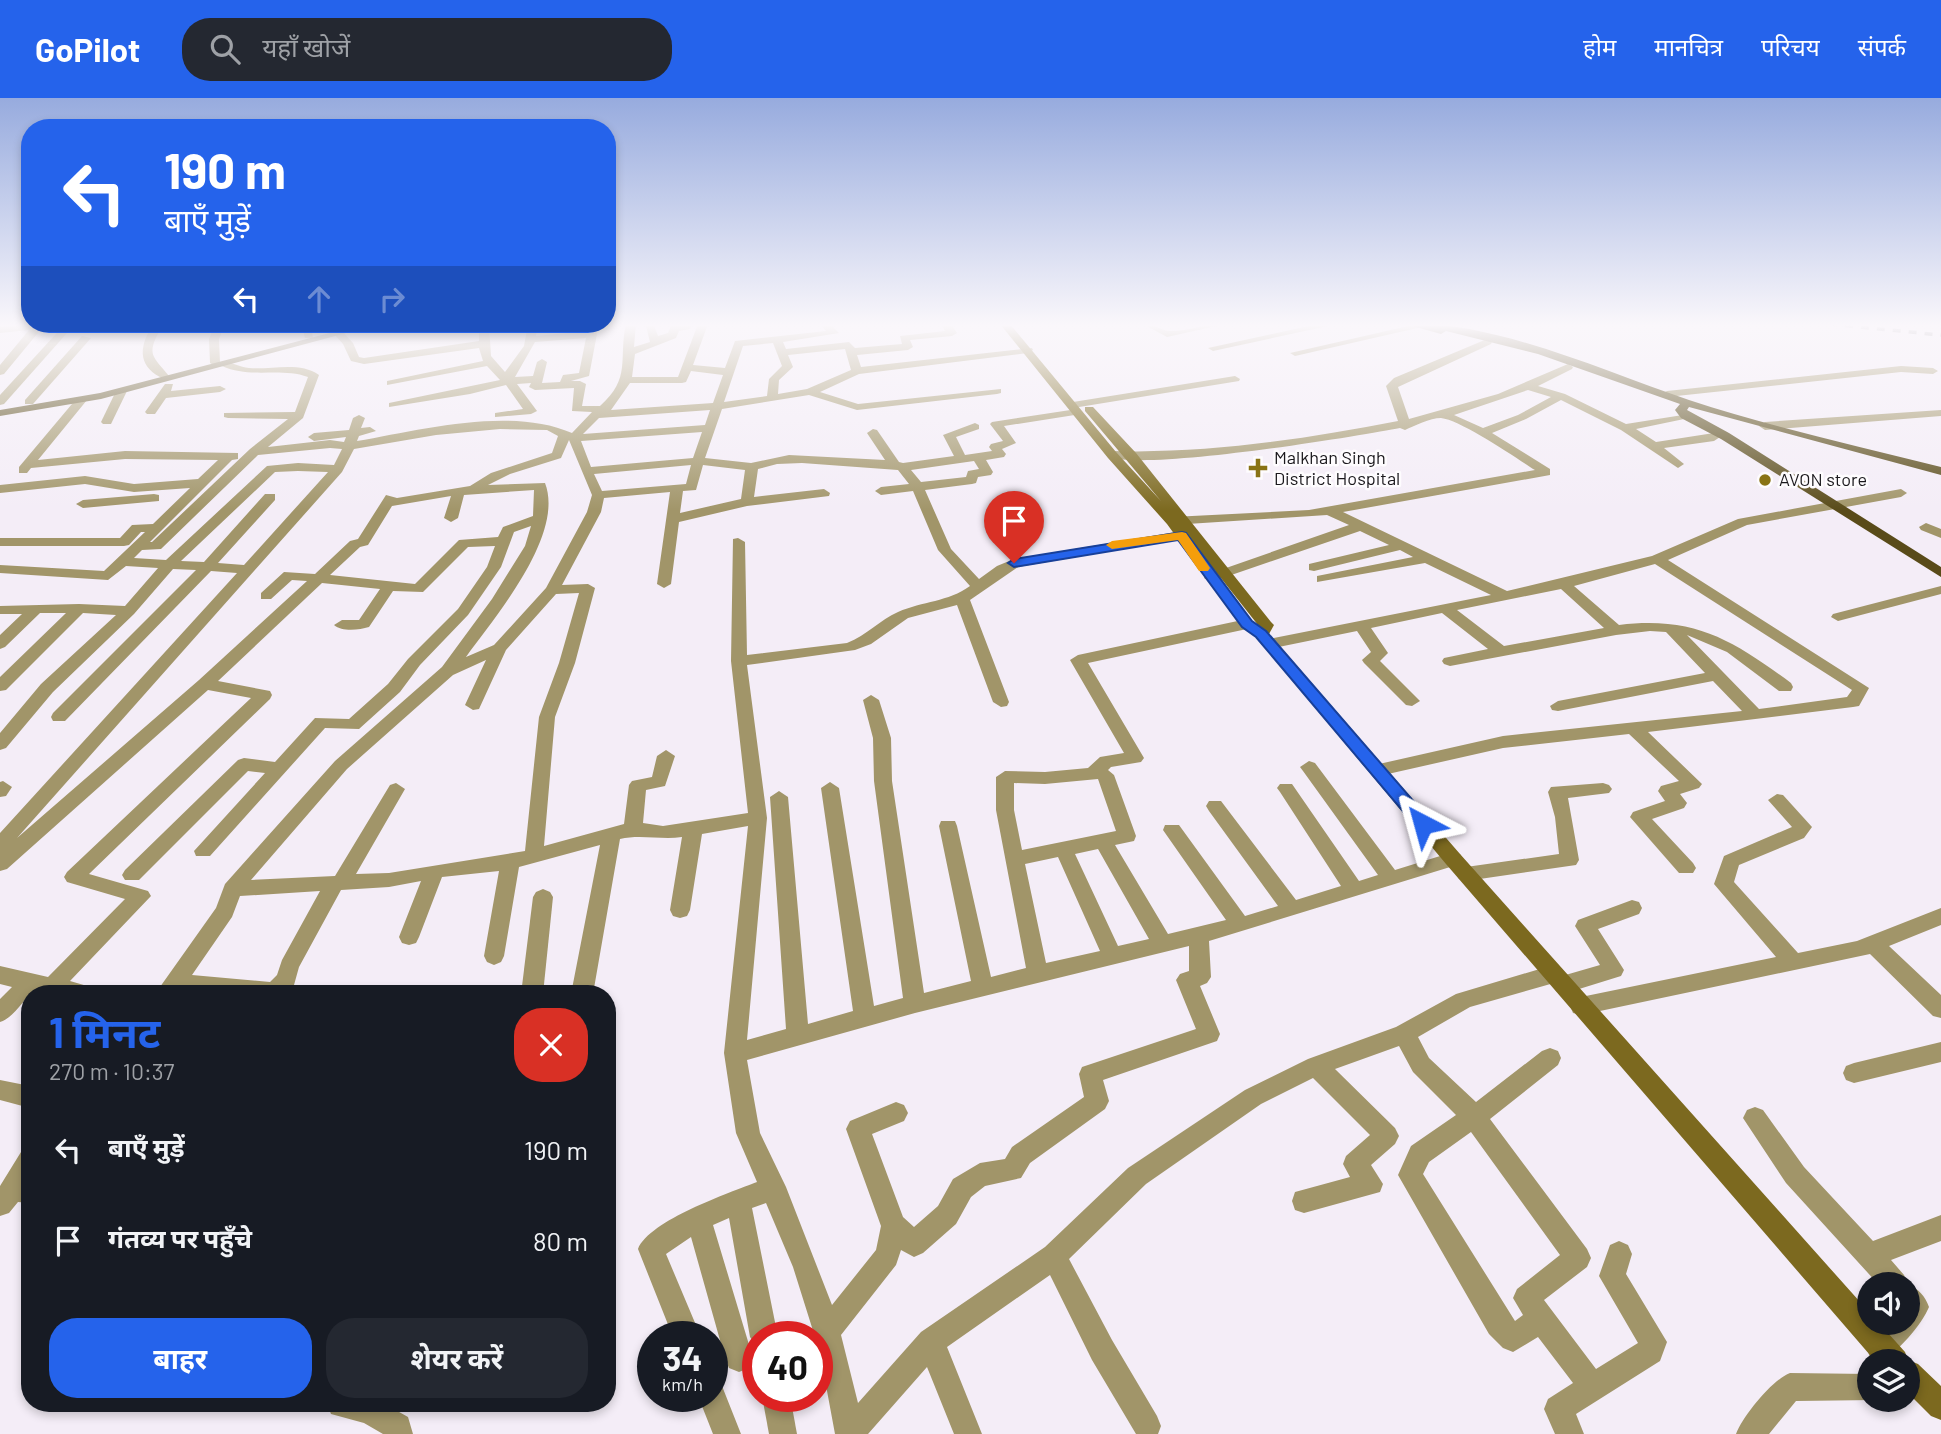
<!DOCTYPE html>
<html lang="hi">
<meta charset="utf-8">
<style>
:root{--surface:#171b24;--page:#242831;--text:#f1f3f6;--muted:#9ea1a6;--accent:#2563eb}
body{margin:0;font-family:Barlow,"Noto Sans Devanagari",sans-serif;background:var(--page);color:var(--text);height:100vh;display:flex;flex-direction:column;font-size:26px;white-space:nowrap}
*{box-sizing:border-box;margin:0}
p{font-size:23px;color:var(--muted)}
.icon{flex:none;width:38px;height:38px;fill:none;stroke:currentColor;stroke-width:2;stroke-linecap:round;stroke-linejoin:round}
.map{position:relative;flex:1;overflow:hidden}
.details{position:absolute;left:21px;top:887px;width:595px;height:427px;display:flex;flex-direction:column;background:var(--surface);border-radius:28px;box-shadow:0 4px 10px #0003}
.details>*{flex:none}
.hud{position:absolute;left:21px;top:21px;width:595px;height:214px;border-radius:28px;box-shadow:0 4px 10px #0003;background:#2563eb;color:#fff;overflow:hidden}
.controls{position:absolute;left:1857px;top:1174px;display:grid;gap:14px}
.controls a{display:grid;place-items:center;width:63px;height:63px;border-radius:50%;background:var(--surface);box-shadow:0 4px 10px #0003;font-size:35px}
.speed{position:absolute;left:637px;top:1223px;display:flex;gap:14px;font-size:35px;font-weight:700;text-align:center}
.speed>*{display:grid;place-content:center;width:91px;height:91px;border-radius:50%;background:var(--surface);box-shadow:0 4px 10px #0003;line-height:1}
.speed small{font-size:18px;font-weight:400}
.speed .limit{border:10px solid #d22;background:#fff;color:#111}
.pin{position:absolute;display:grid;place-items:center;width:60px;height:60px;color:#fff;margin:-72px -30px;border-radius:50% 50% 50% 0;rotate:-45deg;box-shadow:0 0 7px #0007}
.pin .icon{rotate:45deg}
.me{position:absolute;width:77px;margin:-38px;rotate:321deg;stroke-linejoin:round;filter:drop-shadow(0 0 5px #0008)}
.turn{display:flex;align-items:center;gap:24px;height:147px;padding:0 28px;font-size:32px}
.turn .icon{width:91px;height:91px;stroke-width:2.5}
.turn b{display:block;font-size:49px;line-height:60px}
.lanes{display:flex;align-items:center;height:66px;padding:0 28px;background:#0003;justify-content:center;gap:35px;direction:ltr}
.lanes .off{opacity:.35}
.round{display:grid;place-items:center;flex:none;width:74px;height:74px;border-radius:28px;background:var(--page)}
.overview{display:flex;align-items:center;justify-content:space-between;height:119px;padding:0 28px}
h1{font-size:42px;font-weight:700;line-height:52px;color:var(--accent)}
.cta{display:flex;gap:14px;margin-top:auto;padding:14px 28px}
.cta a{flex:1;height:80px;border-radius:28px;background:var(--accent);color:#fff;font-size:28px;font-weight:700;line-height:80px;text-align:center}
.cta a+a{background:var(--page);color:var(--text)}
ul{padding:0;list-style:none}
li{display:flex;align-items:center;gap:21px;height:91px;padding:0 28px}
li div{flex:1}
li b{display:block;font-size:26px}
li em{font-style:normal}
header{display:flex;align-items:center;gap:42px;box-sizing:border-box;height:98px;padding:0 35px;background:var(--accent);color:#fff}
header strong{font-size:33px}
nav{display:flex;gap:38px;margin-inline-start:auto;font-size:24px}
.search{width:490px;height:63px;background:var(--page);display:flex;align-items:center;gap:18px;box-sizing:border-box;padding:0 24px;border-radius:28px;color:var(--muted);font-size:26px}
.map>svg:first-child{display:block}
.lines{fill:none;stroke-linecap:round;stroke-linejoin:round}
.street{fill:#a19569;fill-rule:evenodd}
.secondary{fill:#7c691f;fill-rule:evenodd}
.primary{fill:#594b19;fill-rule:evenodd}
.rail{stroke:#3a383c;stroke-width:3.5;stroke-dasharray:8 8;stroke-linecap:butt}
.route{fill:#2563eb;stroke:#184099;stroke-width:2}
.slow{fill:#f59e0b}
.poi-dot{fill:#897315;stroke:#fefcfe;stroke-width:2.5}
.labels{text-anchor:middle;stroke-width:5;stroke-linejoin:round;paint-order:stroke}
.far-poi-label{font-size:18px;fill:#1b191d;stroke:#fefcfe;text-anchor:start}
</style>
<header>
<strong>GoPilot</strong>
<div class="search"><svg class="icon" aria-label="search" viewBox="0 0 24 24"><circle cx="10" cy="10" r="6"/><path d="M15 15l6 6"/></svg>यहाँ खोजें</div>
<nav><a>होम</a><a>मानचित्र</a><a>परिचय</a><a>संपर्क</a></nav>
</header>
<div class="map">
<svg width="1941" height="1336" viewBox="0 0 1941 1336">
<rect width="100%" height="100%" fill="#f4edf7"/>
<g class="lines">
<g class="street">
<path d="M42,226V230L4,276L0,277V267L29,232L0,235V229Z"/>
<path d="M65,226H75L4,306L0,307V297Z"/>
<path d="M215,226H225L219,241L220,265L215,268L210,265L209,241Z"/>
<path d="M301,226H311L313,240H305Z"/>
<path d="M479,226H489L491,258L505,274L524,248L528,226H538L536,238L586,233L584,226H594L597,236L589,278L571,283H580L586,286L582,308H600C632,280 618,261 626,226H636L634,249L650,244L646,228H654L658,238L668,235L671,228L692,226L690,231L679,233L676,240L635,256L632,279H678L698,226H708L693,267L725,270L735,243L826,233L820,226H830L839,235L783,244L786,251L849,244L855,250L902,246L900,238L945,233L941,226H951L957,235L952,238L910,242L913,249L908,252L857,257L861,269L1032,250L1033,252L1028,255L859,276L820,294L858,306L1001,291V295L997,296L857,312L809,297L722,311L705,360L751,365L789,357L885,362L867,335L873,331L877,332L899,364L903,365L954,358L943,337L975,325L979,327V331L956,339L965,357L992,353L989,349L991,346L1003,343L990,326L992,324L1077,311L1081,312V316L1004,328L1016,345L1002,351L1006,356L1004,359L986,362L993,374L991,377L978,379L976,385L972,386L925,392L951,451L979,481L997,468L1014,461L1182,433L1189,437L1182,441L1018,469L970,502L1009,604L1007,608L1001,609L993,604L957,507L908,520L871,546L855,552L747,567L767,720L747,942L786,931L770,699L779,693L788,699L808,926L853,913L821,690L830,684L839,690L874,908L903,900L874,683L873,640L863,602L871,597L879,602L891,640L892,683L924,895L971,883L939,728L941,723H955L957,728L991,879L1026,870L996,712V679L1005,673L1045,674L1088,670L1100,659L1124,655L1070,562L1078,557L1247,521L1255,526L1247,531L1088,565L1144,660L1141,664L1111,669L1108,672L1114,677L1136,738L1134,743L1115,747L1168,836L1226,822L1163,732L1165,727H1179L1245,818L1278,808L1209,713L1206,708L1209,703H1221L1296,802L1341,788L1280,694L1277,690L1280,686H1292L1359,783L1378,777L1303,673L1300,669L1309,663L1315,665L1395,772L1453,754L1460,756L1463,761L1460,766L1209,843L1211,879L1207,885L1200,888L1220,936L1217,943L1103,982L1109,1003L1105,1011L1030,1065L1021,1080L985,1088L971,1099L956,1126L923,1155L914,1159L901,1152L896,1167L841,1237L858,1305L921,1234L1045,1149L1128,1070L1245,992L1308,961L1396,929L1456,896L1553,867L1560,870L1562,878L1600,867L1575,828L1578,822L1632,802L1639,804L1642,810L1639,816L1598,831L1624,872L1621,878L1563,896L1556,893L1554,885L1470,909L1418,939L1429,960L1476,1004L1542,953L1550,950L1558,953L1561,960L1558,967L1490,1021L1587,1151L1591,1160L1587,1169L1544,1202L1596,1271L1638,1245L1599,1178L1610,1147L1619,1143L1628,1147L1632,1156L1626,1176L1667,1244L1660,1263L1576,1316L1584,1336H1555L1544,1311L1548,1301L1573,1285L1538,1239L1513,1254L1503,1250L1489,1236L1398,1077L1411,1048L1456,1017L1413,974L1399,948L1335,971L1395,1030L1399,1038L1395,1046L1371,1067L1383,1086L1380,1094L1304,1115L1295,1112L1292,1103L1295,1094L1350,1079L1343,1066L1346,1058L1370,1037L1313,980L1261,1006L1146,1086L1069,1161L1112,1242L1157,1318L1161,1328L1158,1336H1136L1092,1262L1050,1177L947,1249L982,1336H954L927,1269L868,1336H835L817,1239H815L793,1169L766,1105L752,1110L778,1239H758V1250L750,1239L729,1120L713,1127L753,1260L749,1270L739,1274L729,1270L725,1260L691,1139L666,1156L701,1239H673L638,1151C650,1122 729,1095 757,1084L736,1035L724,955L748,728L702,736L690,812L687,818L680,820L673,818L670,812L682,739C661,742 640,736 620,741L593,896H571L600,747L519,769L504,858L501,864L494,867L487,864L484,858L499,773L442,779L419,839L416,845L409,847L402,845L399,839L421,783L389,789L341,792L299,869L294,887L285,896L180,893L178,896H155L216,810L225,786L335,663L442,569L492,501L525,448L531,428L514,434L501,469L468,517L420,567L400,594L359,631L325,630L210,758H196L194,753L265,675L248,673L139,782H125L122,777L125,772L238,662L244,660L275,664L315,620L349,621L388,586L408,561L458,511L487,469L495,448L468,449L423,494L393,493L369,529C359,532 342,534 334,527L342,522H359L380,491L322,485L218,583L270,593L272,597L270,601L89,776L148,793L151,798L70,883L94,890L97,896L35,894C23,899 16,919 0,924V901L12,889L0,886V868L48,879L125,801L67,784L64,779L67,774L251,600L208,592L7,771L0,773V735L237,475L211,473L65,623H53L51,619L53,615L196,472L173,471L134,516L53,594L6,650L0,652V635L41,586L116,517L83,515L6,592L0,593V579L66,515H40L5,549L0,551V537L22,516H0V508L79,506L125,508L158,470L126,468L108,482L0,475V467L104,473L145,434H141L129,447L124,448H0V440H120L132,427L153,426L190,390L134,394L85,386L0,395V387L85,378L134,386L198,381L218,362L125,361L31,370L27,375H19V369L77,300L81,299L87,302L38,362L125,353L238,355V361L232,362L150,444H152L250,351L288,321L228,320L224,319V315L295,314L308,279C280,269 251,281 222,268V264C231,263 239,269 249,270C271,272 300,263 319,277L303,320L268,349L330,342L344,344L346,339L314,343L308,339L314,335L349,332L353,320L359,317L365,320L361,330L370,329L376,333L359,338L357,343C420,332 511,308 572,335L592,314L572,313L574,290L535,292L529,289L531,285L517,286L537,313L531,316L495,319V315L523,311L506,287L470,296L389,309V305L500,282L487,268L387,287V283L483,263L479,250L364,266L351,263L343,246L334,236L343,234L353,245L359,259L364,260L479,243ZM586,240L579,275L563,277L560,284L542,285L547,264L542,261L537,264L533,278L515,279L535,244ZM773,245L782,268L769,281L767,298L724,304L743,248ZM845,251L851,272L807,291L778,296L779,282L793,269L788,257ZM691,273L723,277L713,305L611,312L630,285H682L686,284ZM710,312L705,327L583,336L599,320ZM500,331L547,332L558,338L552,355L491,375L470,388L397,400L386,397L358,441L350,443L315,476L284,474L261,495V501H271L292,482L307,483L199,582L17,740L342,374L354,351L436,337ZM702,334L693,360L591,369L581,343ZM569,342L592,397L587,414L546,490L494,547L466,559C495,519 565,437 545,385L488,387L510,376L561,360ZM330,350L342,351L334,367L298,365L267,368L166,462L134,460L142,452L161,451L258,357ZM974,363L979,371L968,373L966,379L921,384L911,372ZM802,365L898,372L909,386L881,389L875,393L881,397L913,393L938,452L970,488C948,504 923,503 898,514C880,522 867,537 847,545L747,557L745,444L738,440L733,441L731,563L748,715L663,728L643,725L646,692L665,688L675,658L666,652L657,658L652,679L632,683L629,687L624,726L544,748L555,619L575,565L595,490L588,486L562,487L601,414L604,400L670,394L657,486L664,490L671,486L679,424L747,408L829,398L830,395L824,391L754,399L758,371L777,366ZM691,367L686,386L602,393L594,376ZM703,367L745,372L741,401L680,415L683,393L696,392ZM298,373L328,374L244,467L218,465L275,402V396H265L204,464L181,463L275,374ZM534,392L533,418L503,429L498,439L459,442L415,486L330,477L360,449L368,447L392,408L451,398L444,420L451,424L458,420L464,397ZM579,495L559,565L539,619L525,753L389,775L356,776L405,691L396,685L390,687L335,778L251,782L347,671L453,577L486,562L465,607L473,612L479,611L506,552L556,496ZM1098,681L1116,733L1022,752L1014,712V685L1045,686ZM1098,751L1149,841L1118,848L1075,756ZM1058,759L1100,853L1046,865L1025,766ZM320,793L282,862L277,877L270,884L192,877L232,819L240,798ZM1189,848V873L1180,876L1176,882L1196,931L1082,969L1079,976L1084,999L1012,1049L1005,1061L980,1065L953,1081L938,1108L914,1129L903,1119L872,1036L904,1023L908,1015L904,1007L896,1004L850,1023L846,1031L881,1128L876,1152L832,1207L786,1089L760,1035L747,962L915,915ZM1471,1034L1560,1157L1517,1191L1513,1200L1523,1217L1515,1223L1423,1076L1429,1064Z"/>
<path d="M1143,226C1154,226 1160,232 1169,233C1186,234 1207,225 1225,226L1167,239Z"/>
<path d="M1318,226H1337L1213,253L1208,250Z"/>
<path d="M1417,226L1426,228L1295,258L1290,255Z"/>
<path d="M155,229L160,232C146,257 153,258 169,278L164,281C139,270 138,251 151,230Z"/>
<path d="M82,238L91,240L33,306H25V302Z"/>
<path d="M1487,241L1492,244L1491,246L1398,289L1409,321L1498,296L1568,266L1573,269L1572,271L1538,288L1565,296L1626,326L1689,316V320L1636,331L1656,344L1714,335L1720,339L1714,343L1664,350L1684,366L1678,370L1621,332L1561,302L1526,321L1492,335L1550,371V377L1343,414L1507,493L1652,458L1738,421L1901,391L1907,395L1901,399L1747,427L1668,462L1869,590L1859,608L1853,609L1648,634L1702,686L1699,690L1680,696L1687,705L1684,710L1652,721L1693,765L1696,770L1693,775H1679L1630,719L1633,714L1665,703L1658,693L1661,688L1679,683L1629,636L1503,650L1379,678L1370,672L1379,666L1503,638L1742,613L1713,583L1558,613L1552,612L1550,608L1558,603L1705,575L1666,534L1650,533L1616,537L1450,568L1444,566L1442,563L1444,560L1488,551L1442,515L1371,530L1388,555L1380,563L1420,603L1412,608L1406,607L1364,565L1362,562L1371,554L1357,533L1269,551L1261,546L1269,541L1491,497L1425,465L1317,484V478L1413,459L1400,452L1314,473L1309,472V466L1389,447L1360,433L1211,484L1204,480L1206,477L1349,427L1327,417L1172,427L1165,423L1172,419L1309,412L1535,372C1516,360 1461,322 1441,320C1430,320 1414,328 1405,332L1400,330C1359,338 1130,376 1106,357L1112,353C1208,356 1304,341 1398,323L1386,288L1394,280ZM1528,292L1551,299L1518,317L1483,330L1454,317ZM1655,466L1852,592L1847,599L1759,611L1687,537L1727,554L1779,593H1791L1793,589L1791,585C1732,542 1695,518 1619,527L1574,488ZM1561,491L1604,530L1504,548L1457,512Z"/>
<path d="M1901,268L1933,270L1938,273L1933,276L1901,274L1667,299L1661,296L1667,293Z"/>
<path d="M1235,278L1240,281L1239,283L1073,310L1067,307L1073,304Z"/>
<path d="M165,286H173L171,293L220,288L226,291L220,294L166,300L155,316H147L145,314Z"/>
<path d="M117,291L127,293L111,326H103L101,324Z"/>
<path d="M1941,312V318L1765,332L1759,328L1765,324Z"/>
<path d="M154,396L159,397V403L83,410L76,406L83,402Z"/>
<path d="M1926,425L1941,431V440L1921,432L1919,429Z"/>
<path d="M1941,488V496L1838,523L1831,519L1833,516Z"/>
<path d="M3,683L12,689L6,698L0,699V684Z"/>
<path d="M1603,685L1609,687L1612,691L1609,695L1568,700L1579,762L1576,767L1466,783L1459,781L1456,776L1459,771L1466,769L1559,756L1555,719L1548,694L1551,689Z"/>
<path d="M1777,696L1783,697L1812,729L1804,740L1739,767L1734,784L1798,855L1857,843L1941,810V827L1889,848L1941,897V920L1933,918L1870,856L1581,917L1573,915L1570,908L1573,901L1581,899L1776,859L1714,786L1724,758L1792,729L1768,702Z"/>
<path d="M543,791L550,794L553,799L543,896H521L533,799L536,794Z"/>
<path d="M1941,944V964L1854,985L1846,982L1843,975L1846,968L1854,965Z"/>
<path d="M0,982L30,988V1010L0,1002Z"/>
<path d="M1755,1009L1763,1012L1804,1069L1873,1143L1941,1117V1143L1891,1162L1904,1177L1908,1187C1919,1191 1925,1198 1929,1209C1922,1226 1897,1256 1880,1263L1870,1259L1866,1249L1870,1239L1884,1225H1908V1186H1878L1786,1085L1743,1020L1747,1012Z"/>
<path d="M30,1050V1105L18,1104L9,1115L0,1118V1088L21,1054Z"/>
<path d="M1790,1275L1869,1276V1302H1874L1796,1303L1769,1336H1736C1743,1318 1772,1282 1790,1275Z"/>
<path d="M712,1284L722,1288L741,1336H713L698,1298H712Z"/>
<path d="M762,1298H790L797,1336H769Z"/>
<path d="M327,1306H385L408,1319L413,1336H383L364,1325L331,1316Z"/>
</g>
<path class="secondary" d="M1000,226H1010L1116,354L1161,403L1085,313V309H1093L1136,355L1271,524L1274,527L1269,536L1460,756L1869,1214V1225H1879L1905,1254L1908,1262L1918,1266L1941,1288V1322L1931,1318L1908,1295V1264H1876L1446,766L1256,539L1242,529L1167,426L1108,360ZM1213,470L1258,527L1252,523Z"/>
<g class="primary">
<path d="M364,226H380L101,301L0,318V312L100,295Z"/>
<path d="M1405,226C1493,222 1603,273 1689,302C1771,329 1857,348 1941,369V377L1689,309L1687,312L1729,335L1941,469V479L1721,341L1681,320L1675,312L1680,306L1538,256L1446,233L1441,236Z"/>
</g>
<path class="rail" d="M1829,226L1941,237"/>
</g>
<linearGradient id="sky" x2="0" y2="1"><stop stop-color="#97abde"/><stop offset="0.55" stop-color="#faf7fb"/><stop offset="1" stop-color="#faf7fb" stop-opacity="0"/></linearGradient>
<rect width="1941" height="413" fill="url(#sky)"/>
<path class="route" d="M1182,434L1186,435L1252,523L1266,533L1429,721L1432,726L1429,730H1417L1256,539L1242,529L1178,442L1014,469L1008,465L1014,461Z"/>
<path class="slow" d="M1182,434L1186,435L1210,470L1208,473H1199L1178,442L1112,451L1106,447L1112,443Z"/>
<g class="poi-dot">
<path d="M1254.5 359.5h7v7h7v7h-7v7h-7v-7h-7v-7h7z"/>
<circle cx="1765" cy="382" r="7"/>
</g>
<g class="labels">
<g class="far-poi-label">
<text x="1274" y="366">Malkhan Singh<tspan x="1274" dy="21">District Hospital</tspan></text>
<text x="1779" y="388">AVON store</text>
</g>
</g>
</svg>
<div class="controls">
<a><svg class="icon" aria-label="sound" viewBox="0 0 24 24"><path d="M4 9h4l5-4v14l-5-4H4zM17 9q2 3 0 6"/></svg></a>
<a><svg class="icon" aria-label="layers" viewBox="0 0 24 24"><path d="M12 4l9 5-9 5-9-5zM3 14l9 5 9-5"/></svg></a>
</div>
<div class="speed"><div>34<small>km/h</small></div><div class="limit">40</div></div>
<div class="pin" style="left:1014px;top:465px;background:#d93025"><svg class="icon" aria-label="arrive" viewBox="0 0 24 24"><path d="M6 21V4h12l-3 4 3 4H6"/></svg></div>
<svg class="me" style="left:1423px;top:726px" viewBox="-20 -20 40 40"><path d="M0-17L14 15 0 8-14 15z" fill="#2563eb" stroke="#fff" stroke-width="4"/></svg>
<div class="hud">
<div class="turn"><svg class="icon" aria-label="left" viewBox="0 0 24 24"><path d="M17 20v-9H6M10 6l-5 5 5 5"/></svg><div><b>190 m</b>बाएँ मुड़ें</div></div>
<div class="lanes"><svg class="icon" aria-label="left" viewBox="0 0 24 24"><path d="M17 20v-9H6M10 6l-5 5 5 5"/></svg><svg class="icon off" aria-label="ahead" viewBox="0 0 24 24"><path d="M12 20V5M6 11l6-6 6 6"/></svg><svg class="icon off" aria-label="right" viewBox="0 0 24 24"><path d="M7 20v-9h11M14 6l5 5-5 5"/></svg></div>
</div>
<section class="details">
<div class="overview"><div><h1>1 मिनट</h1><p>270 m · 10:37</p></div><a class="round" style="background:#d93025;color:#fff"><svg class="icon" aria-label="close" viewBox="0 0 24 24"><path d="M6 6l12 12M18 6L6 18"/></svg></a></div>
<ul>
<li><svg class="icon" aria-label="left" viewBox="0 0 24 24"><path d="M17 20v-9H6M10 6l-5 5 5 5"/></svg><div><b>बाएँ मुड़ें</b></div><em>190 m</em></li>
<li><svg class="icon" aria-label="arrive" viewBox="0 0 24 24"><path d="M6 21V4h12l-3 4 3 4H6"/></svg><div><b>गंतव्य पर पहुँचे</b></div><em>80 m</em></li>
</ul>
<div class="cta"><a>बाहर</a><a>शेयर करें</a></div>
</section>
</div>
